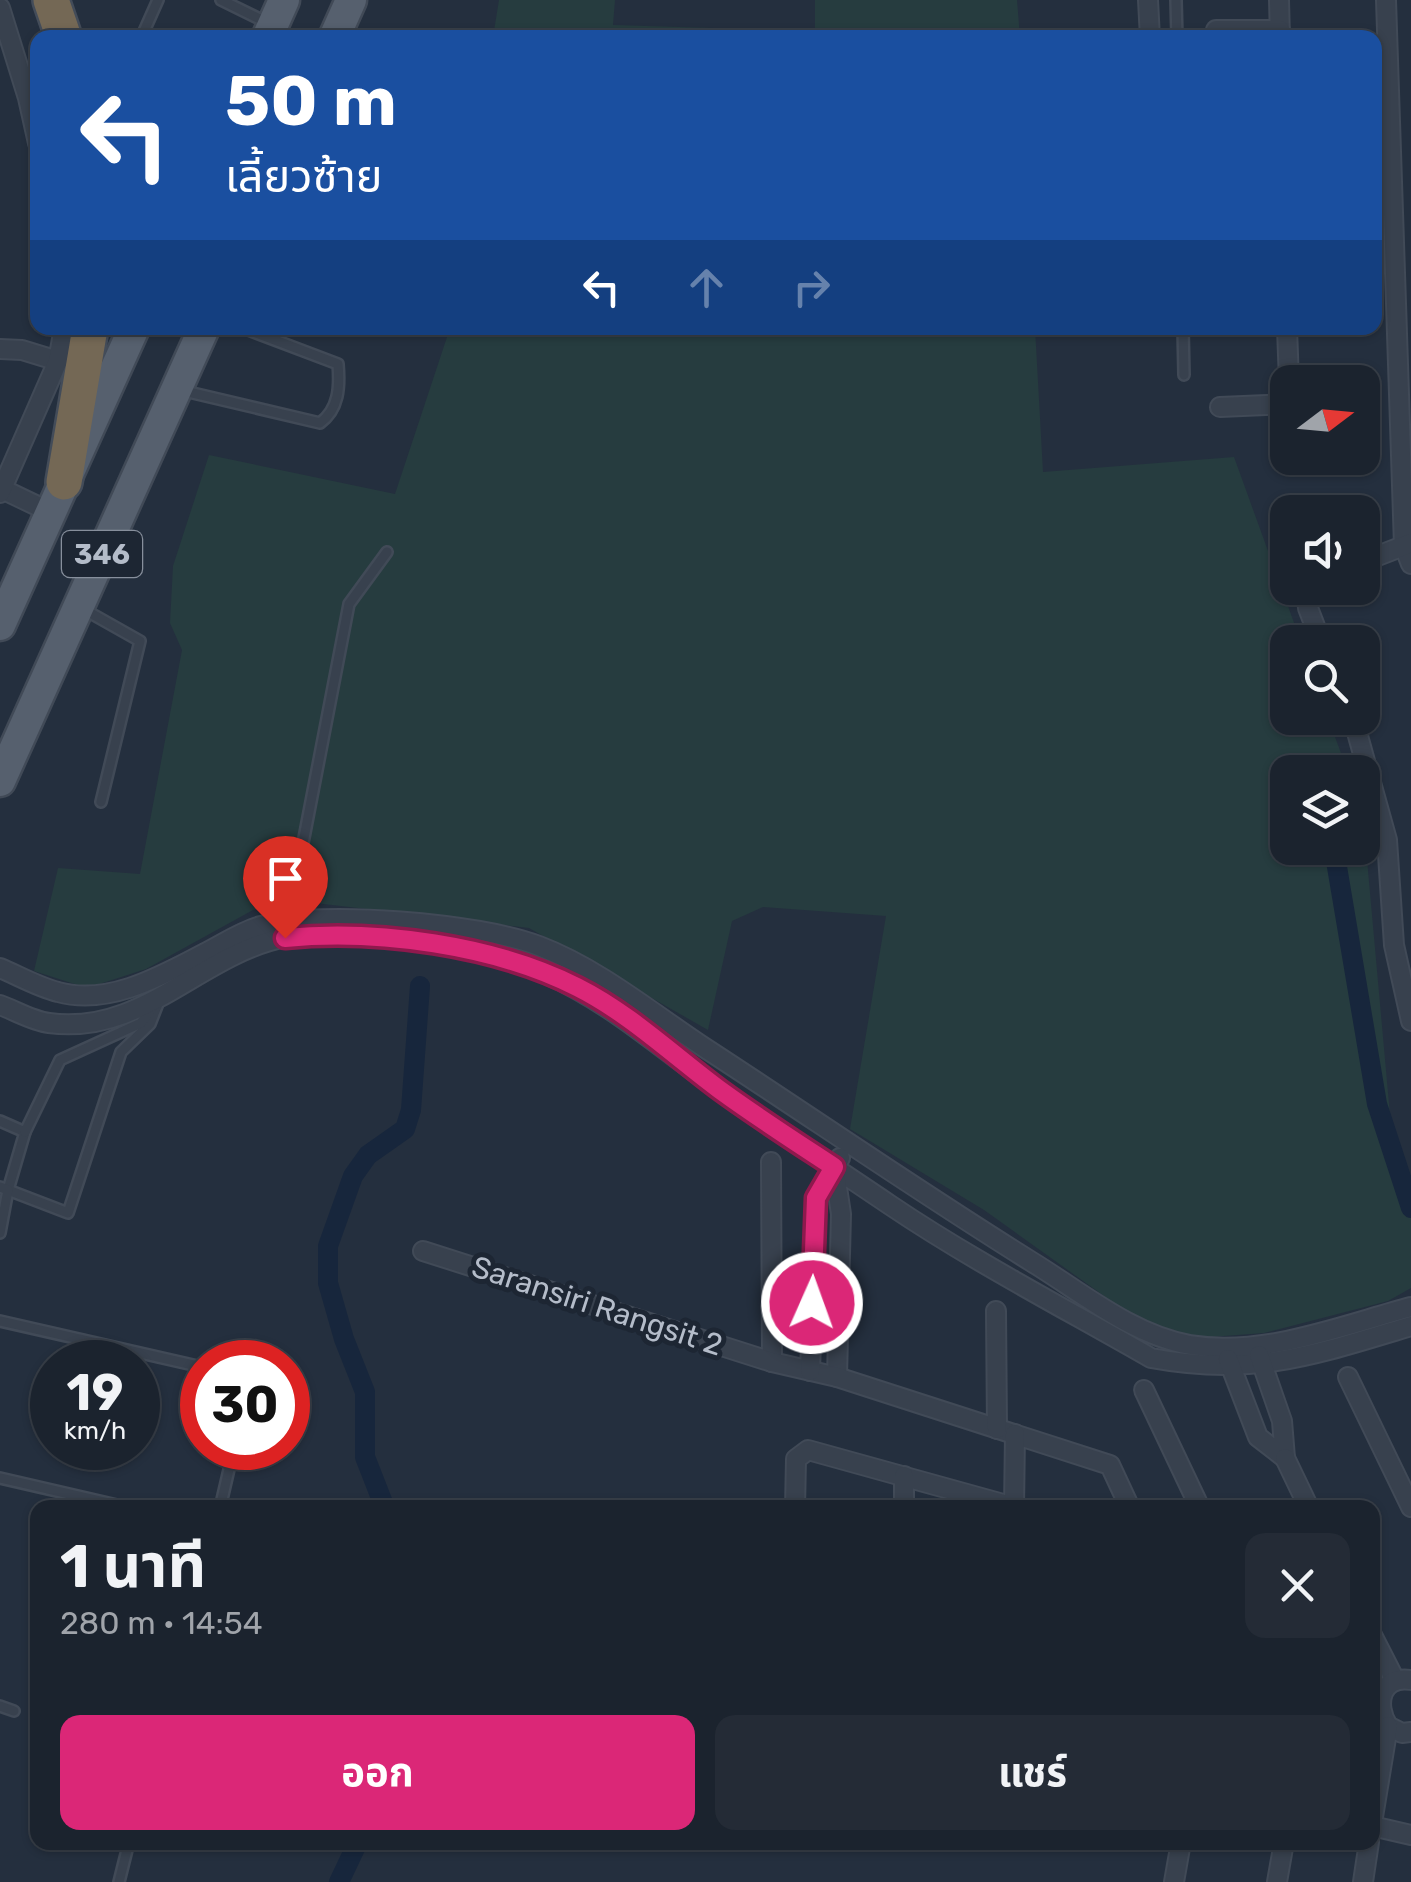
<!DOCTYPE html>
<html lang="th">
<meta charset="utf-8">
<style>
:root{--surface:#1b232e;--page:#242b36;--text:#f1f3f6;--muted:#a0a4aa;--line:#39404a;--accent:#db2777}
body{margin:0;font-family:Rubik,"Noto Sans Thai",sans-serif;background:var(--page);color:var(--text);height:100vh;display:flex;flex-direction:column;font-size:38px;white-space:nowrap}
*{box-sizing:border-box;margin:0}
p{font-size:32px;color:var(--muted)}
.icon{flex:none;width:55px;height:55px;fill:none;stroke:currentColor;stroke-width:2;stroke-linecap:round;stroke-linejoin:round}
.map{position:relative;flex:1;overflow:hidden}
.details{position:absolute;left:30px;top:1500px;width:1350px;height:350px;display:flex;flex-direction:column;background:var(--surface);border-radius:20px;box-shadow:0 2px 8px #0004,0 0 0 2px var(--line)}
.details>*{flex:none}
.guide{position:absolute;left:30px;top:30px;width:1352px;height:305px;border-radius:20px;box-shadow:0 2px 8px #0004,0 0 0 2px var(--line);background:#1a4fa0;color:#fff;overflow:hidden}
.needle{width:65px;rotate:74deg}
.controls{position:absolute;left:1270px;top:365px;display:grid;gap:20px}
.controls a{display:grid;place-items:center;width:110px;height:110px;border-radius:20px;background:var(--surface);box-shadow:0 2px 8px #0004,0 0 0 2px var(--line);font-size:50px}
.speed{position:absolute;left:30px;top:1340px;display:flex;gap:20px;font-size:50px;font-weight:700;text-align:center}
.speed>*{display:grid;place-content:center;width:130px;height:130px;border-radius:50%;background:var(--surface);box-shadow:0 2px 8px #0004,0 0 0 2px var(--line);line-height:1}
.speed small{font-size:25px;font-weight:400}
.speed .limit{border:15px solid #d22;background:#fff;color:#111}
.pin{position:absolute;display:grid;place-items:center;width:85px;height:85px;color:#fff;margin:-102px -42px;border-radius:50% 50% 50% 0;rotate:-45deg;box-shadow:0 0 10px #0007}
.pin .icon{rotate:45deg}
.me{position:absolute;width:110px;margin:-55px;rotate:2deg;stroke-linejoin:round;filter:drop-shadow(0 0 8px #0008)}
.turn{display:flex;align-items:center;gap:35px;height:210px;padding:0 30px;font-size:45px}
.turn .icon{width:130px;height:130px;stroke-width:2.5}
.turn b{display:block;font-size:70px;line-height:85px}
.lanes{display:flex;align-items:center;height:95px;padding:0 30px;background:#0003;justify-content:center;gap:50px;direction:ltr}
.lanes .off{opacity:.35}
.round{display:grid;place-items:center;flex:none;width:105px;height:105px;border-radius:20px;background:var(--page)}
.head{display:flex;align-items:center;justify-content:space-between;height:170px;padding:0 30px}
h1{font-size:60px;font-weight:700;line-height:75px}
.cta{display:flex;gap:20px;margin-top:auto;padding:20px 30px}
.cta a{flex:1;height:115px;border-radius:20px;background:var(--accent);color:#fff;font-size:40px;font-weight:700;line-height:115px;text-align:center}
.cta a+a{background:var(--page);color:var(--text)}
.map>svg:first-child{display:block}
.green{fill:#263c3f}
.lines{fill:none;stroke-linecap:round;stroke-linejoin:round}
.canal{stroke:#17263c;stroke-width:20}
.service-casing{stroke:#414a57;stroke-width:14}
.minor-casing{stroke:#414a57;stroke-width:22}
.primary-casing{stroke:#414a57;stroke-width:35}
.motorway-casing{stroke:#434c59;stroke-width:40}
.service{stroke:#38414e;stroke-width:9}
.minor{stroke:#38414e;stroke-width:18}
.primary{stroke:#56606e;stroke-width:30}
.motorway{stroke:#746855;stroke-width:35}
.route-casing{stroke:#8e194d;stroke-width:25}
.route{stroke:#db2777;stroke-width:18}
.labels{text-anchor:middle;stroke-width:10;stroke-linejoin:round;paint-order:stroke}
.shield{fill:#1d2633;stroke:#878f9c;stroke-width:2.5}
.shield-label{font-size:28px;font-weight:bold;fill:#b4bcc9}
.street-label{font-size:30px;fill:#b4bcc9;stroke:#1d2633}
</style>
<div class="map">
<svg width="1411" height="1882" viewBox="0 0 1411 1882">
<rect width="100%" height="100%" fill="#242f3e"/>
<g class="green">
<path d="M499,0H615L613,25L815,31V0H1017L1020,37H493Z"/>
<path d="M450,328H1035L1043,472L1234,457L1301,642H1288V718H1328L1348,772H1288V848H1362L1363,815L1392,1137L1411,1180V1288L1388,1301L1264,1333L1197,1338L1139,1321L984,1210L850,1129L886,916L763,907L732,921L708,1030L529,928L315,903L253,910L146,969L87,988L34,971L58,868L140,874L182,650L170,623L173,566L209,455L395,494Z"/>
</g>
<g class="lines">
<g class="canal">
<path d="M1335,855L1377,1104L1411,1208"/>
<path d="M385,1508L365,1457V1392L344,1339L328,1283V1246L353,1176L368,1155L405,1129L411,1110L420,986"/>
<path d="M339,1882L358,1842"/>
</g>
<defs>
<g id="service">
<path d="M221,0L270,24"/>
<path d="M1176,0L1177,38"/>
<path d="M141,38L158,0"/>
<path d="M1183,328L1184,375"/>
<path d="M180,390L320,423C339,409 340,387 338,364L243,328"/>
<path d="M85,610L140,641L101,802"/>
<path d="M288,921L349,604L387,552"/>
<path d="M0,1121L25,1132L8,1190L68,1213L121,1052L150,1024L159,1001"/>
<path d="M25,1132L60,1060L141,1023L152,1008"/>
<path d="M0,1187L8,1190L0,1233"/>
<path d="M0,1321L202,1367"/>
<path d="M0,1478L130,1508"/>
<path d="M220,1508L234,1448"/>
<path d="M0,1706L14,1711"/>
<path d="M119,1882L129,1842"/>
</g>
<g id="minor">
<path d="M1148,0L1150,38"/>
<path d="M1279,0L1280,38"/>
<path d="M1386,0L1404,546L1411,564"/>
<path d="M0,8L28,98L38,143"/>
<path d="M1216,30H1280"/>
<path d="M1287,328L1289,382"/>
<path d="M0,349L22,350L58,361"/>
<path d="M1220,407L1288,404"/>
<path d="M2,489L50,512"/>
<path d="M0,493L58,361L64,328"/>
<path d="M1362,562L1411,543"/>
<path d="M1306,588L1308,608L1321,642"/>
<path d="M1353,718L1387,840L1394,945L1411,1021"/>
<path d="M0,968C19,976 38,987 58,992C109,1006 161,976 205,953C223,944 242,931 261,926C322,910 480,923 539,946C599,969 652,1013 705,1048C814,1119 921,1193 1032,1262C1081,1292 1132,1335 1190,1345C1264,1357 1340,1326 1411,1307"/>
<path d="M0,1005C16,1011 33,1021 49,1023C144,1036 200,953 287,937C340,928 414,940 467,950C579,971 633,1029 721,1091C777,1130 834,1167 890,1205C973,1261 1064,1308 1151,1358C1254,1377 1314,1355 1411,1326"/>
<path d="M771,1162L772,1362"/>
<path d="M834,1167L841,1214L837,1377"/>
<path d="M423,1251L772,1362L837,1377L1110,1465L1130,1508"/>
<path d="M996,1311L997,1429"/>
<path d="M1228,1359L1258,1437L1285,1458L1282,1421L1259,1355"/>
<path d="M810,1371L816,1199L840,1158"/>
<path d="M1348,1377L1411,1507"/>
<path d="M1144,1390L1200,1508"/>
<path d="M1285,1458L1309,1508"/>
<path d="M795,1508L796,1459L808,1450L1014,1507"/>
<path d="M904,1508V1476"/>
<path d="M1014,1508L1015,1434"/>
<path d="M1372,1635L1395,1680"/>
<path d="M1411,1680C1381,1675 1374,1704 1388,1726L1402,1733L1411,1732"/>
<path d="M1372,1823L1388,1726"/>
<path d="M1372,1826L1411,1835"/>
<path d="M1174,1882L1181,1842"/>
<path d="M1277,1882L1284,1842"/>
<path d="M1363,1882L1369,1842"/>
</g>
<g id="primary">
<path d="M267,38L284,0"/>
<path d="M334,38L351,0"/>
<path d="M0,625L134,328"/>
<path d="M0,781L204,328"/>
</g>
<g id="motorway">
<path d="M51,0L64,38"/>
<path d="M64,482L90,328"/>
</g>
</defs>
<use href="#service" class="service-casing"/>
<use href="#minor" class="minor-casing"/>
<use href="#primary" class="primary-casing"/>
<use href="#motorway" class="motorway-casing"/>
<use href="#service" class="service"/>
<use href="#minor" class="minor"/>
<use href="#primary" class="primary"/>
<use href="#motorway" class="motorway"/>
</g>
<g class="lines">
<defs>
<path id="route" d="M285,938C377,929 494,945 577,987C629,1013 673,1055 720,1090C757,1117 796,1142 834,1167L816,1198L812,1303"/>
</defs>
<use href="#route" class="route-casing"/>
<use href="#route" class="route"/>
</g>
<g class="labels">
<rect class="shield" x="62" y="531" width="80" height="46" rx="8"/>
<g class="shield-label">
<text x="102" y="564">346</text>
</g>
<g class="street-label">
<text transform="translate(597 1306) rotate(18)" y="10">Saransiri Rangsit 2</text>
</g>
</g>
</svg>
<div class="controls">
<a><svg class="needle" viewBox="-14 -14 28 28"><path d="M0-13l5 13h-10z" fill="#e53935"/><path d="M0 13l5-13h-10z" fill="#a0a4aa"/></svg></a>
<a><svg class="icon" aria-label="sound" viewBox="0 0 24 24"><path d="M4 9h4l5-4v14l-5-4H4zM17 9q2 3 0 6"/></svg></a>
<a><svg class="icon" aria-label="search" viewBox="0 0 24 24"><circle cx="10" cy="10" r="6"/><path d="M15 15l6 6"/></svg></a>
<a><svg class="icon" aria-label="layers" viewBox="0 0 24 24"><path d="M12 4l9 5-9 5-9-5zM3 14l9 5 9-5"/></svg></a>
</div>
<div class="speed"><div>19<small>km/h</small></div><div class="limit">30</div></div>
<div class="pin" style="left:285px;top:938px;background:#d93025"><svg class="icon" aria-label="arrive" viewBox="0 0 24 24"><path d="M6 21V4h12l-3 4 3 4H6"/></svg></div>
<svg class="me" style="left:812px;top:1303px" viewBox="-20 -20 40 40"><circle r="17" fill="#db2777" stroke="#fff" stroke-width="3"/><path d="M0-11L8 9 0 5-8 9z" fill="#fff"/></svg>
<div class="guide">
<div class="turn"><svg class="icon" aria-label="left" viewBox="0 0 24 24"><path d="M17 20v-9H6M10 6l-5 5 5 5"/></svg><div><b>50 m</b>เลี้ยวซ้าย</div></div>
<div class="lanes"><svg class="icon" aria-label="left" viewBox="0 0 24 24"><path d="M17 20v-9H6M10 6l-5 5 5 5"/></svg><svg class="icon off" aria-label="ahead" viewBox="0 0 24 24"><path d="M12 20V5M6 11l6-6 6 6"/></svg><svg class="icon off" aria-label="right" viewBox="0 0 24 24"><path d="M7 20v-9h11M14 6l5 5-5 5"/></svg></div>
</div>
<section class="details">
<div class="head"><div><h1>1 นาที</h1><p>280 m · 14:54</p></div><a class="round"><svg class="icon" aria-label="close" viewBox="0 0 24 24"><path d="M6 6l12 12M18 6L6 18"/></svg></a></div>
<div class="cta"><a>ออก</a><a>แชร์</a></div>
</section>
</div>
